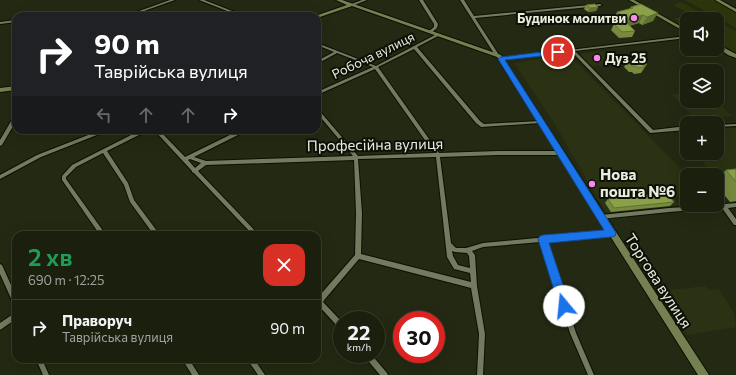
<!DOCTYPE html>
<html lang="uk">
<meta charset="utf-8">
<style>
:root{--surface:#1a1f0e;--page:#232717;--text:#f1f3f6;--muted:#9fa29e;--line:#383d2e}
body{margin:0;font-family:Commissioner,sans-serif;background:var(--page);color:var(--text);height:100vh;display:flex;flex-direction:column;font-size:15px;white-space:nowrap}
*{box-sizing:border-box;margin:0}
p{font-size:13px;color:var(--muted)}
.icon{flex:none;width:22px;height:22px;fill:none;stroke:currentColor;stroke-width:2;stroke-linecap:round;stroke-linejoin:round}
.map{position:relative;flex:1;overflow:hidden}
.sheet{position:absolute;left:12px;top:231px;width:309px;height:132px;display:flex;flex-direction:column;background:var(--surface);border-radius:12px;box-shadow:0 4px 16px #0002,0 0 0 1px var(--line)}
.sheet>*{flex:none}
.top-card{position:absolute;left:12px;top:12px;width:309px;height:122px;border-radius:12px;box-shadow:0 4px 16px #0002,0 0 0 1px var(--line);background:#202124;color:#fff;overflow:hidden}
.tools{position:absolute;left:680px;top:12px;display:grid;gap:8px}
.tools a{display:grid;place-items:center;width:44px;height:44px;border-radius:8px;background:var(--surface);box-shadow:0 4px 16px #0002,0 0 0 1px var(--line);font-size:20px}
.speed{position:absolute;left:333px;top:311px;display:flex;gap:8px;font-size:20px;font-weight:700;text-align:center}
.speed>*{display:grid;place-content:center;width:52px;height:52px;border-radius:50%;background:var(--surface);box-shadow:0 4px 16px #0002,0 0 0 1px var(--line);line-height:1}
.speed small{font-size:10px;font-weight:400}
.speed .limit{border:6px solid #d22;background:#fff;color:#111}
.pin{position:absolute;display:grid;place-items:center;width:34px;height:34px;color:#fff;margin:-17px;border:2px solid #fff;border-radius:50%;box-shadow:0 1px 4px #0007}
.me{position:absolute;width:44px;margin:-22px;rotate:343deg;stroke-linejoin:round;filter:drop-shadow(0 0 3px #0008)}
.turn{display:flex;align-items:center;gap:14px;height:84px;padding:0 16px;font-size:18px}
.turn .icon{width:52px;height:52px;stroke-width:2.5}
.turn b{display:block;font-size:28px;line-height:34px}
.lanes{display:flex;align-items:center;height:38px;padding:0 16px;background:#0003;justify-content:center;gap:20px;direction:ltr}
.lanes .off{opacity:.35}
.round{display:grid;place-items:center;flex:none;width:42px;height:42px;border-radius:12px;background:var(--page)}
.headline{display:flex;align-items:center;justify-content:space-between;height:68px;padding:0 16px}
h1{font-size:24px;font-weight:600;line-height:30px;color:#1e9e55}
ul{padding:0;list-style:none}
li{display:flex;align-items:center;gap:12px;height:56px;padding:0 16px;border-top:1px solid var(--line)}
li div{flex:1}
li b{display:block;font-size:15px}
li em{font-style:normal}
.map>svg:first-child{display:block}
.built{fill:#2a3213}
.green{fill:#2c360c}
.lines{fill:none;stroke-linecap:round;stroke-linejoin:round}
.street-casing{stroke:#0c1100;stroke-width:2}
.secondary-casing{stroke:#0c1100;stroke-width:2}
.street{fill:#727a60;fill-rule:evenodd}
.secondary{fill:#748052;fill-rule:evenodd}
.wall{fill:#778a3f}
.shaded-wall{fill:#617033}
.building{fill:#8aa049;stroke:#617033}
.route{fill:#1a73e8;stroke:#114b97}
.poi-dot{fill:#f888eb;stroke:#0d1007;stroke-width:1.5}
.labels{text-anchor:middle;stroke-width:4;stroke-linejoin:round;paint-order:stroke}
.far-poi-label{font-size:13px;font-weight:bold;fill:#e8edde;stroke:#0d1007;text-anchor:end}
.far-street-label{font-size:13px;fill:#e8edde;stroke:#0d1007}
.street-label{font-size:15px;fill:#e8edde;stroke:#0d1007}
.poi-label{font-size:15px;font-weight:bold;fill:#e8edde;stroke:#0d1007;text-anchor:start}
</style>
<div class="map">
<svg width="736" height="375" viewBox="0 0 736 375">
<rect width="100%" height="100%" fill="#232912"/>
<g class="built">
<path d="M612,50L625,63L591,67L579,54Z"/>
<path d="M568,54L687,175V196L674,197L679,205L606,213L553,121L514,63Z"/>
<path d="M687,93V101H716L732,116L696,120L671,94Z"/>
<path d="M736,128V204H732L717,182V175H712L697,153H717V129Z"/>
<path d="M705,286L709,290L719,289L734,313L736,327L687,335L659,293L661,291Z"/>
</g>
<g class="green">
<path d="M685,0H713L736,12V28Z"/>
<path d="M681,2L713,19H687V26L674,19L689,14L673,5Z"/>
<path d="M717,21L736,31V54L717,43Z"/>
</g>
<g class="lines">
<defs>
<g id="street">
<path d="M170,0H175L130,16H125Z"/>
<path d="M199,0H204L245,16H240Z"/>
<path d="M362,0H367L352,6L349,5Z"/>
<path d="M419,0H423L438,24L437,28L431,33L428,32L434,27V24Z"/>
<path d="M460,0H464L474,16L600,4L602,5L600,6L475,18L499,55L497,56L495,55Z"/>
<path d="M93,15H119L121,16H92Z"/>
<path d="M16,20V22L0,24V22Z"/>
<path d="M437,34L440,35L417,47L480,121L484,124L540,121L542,122L540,123L481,127L476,123L414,49L378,67L439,153L498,151H560L562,153L560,155H498L440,157L451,243L456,248H466L483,243L611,231H613L614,233L613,235H611L547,241L576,333L594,375H588L570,333L541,242L483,247L472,251L475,255L477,286L485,334L483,375H477L479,334L471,288L359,259L325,299L323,302L342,322V330L340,329L317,304V297L319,298L320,295L355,255L356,213L354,160L206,165L198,171L259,235H253L194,173L192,172V171L154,130H159L185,157L240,130H246V131L194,157L206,161L353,156L317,113V109H318L358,156L434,153L375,69L317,95V92L373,67L337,53L317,64V61L334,52L317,45V43L376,66ZM436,157L447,257L454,269L470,273L471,282L361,254L362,213L358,159ZM190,159L201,163L195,168L188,160ZM452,251L455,252L467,253L469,256L470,268L458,265L453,256Z"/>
<path d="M687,36V38L575,51L653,130L687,126V130L650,133L572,52L501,60L499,59L501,58Z"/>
<path d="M14,116H16V121L2,145L0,146V140Z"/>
<path d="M736,124V126L717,127V125Z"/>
<path d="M101,130H107V131L41,157L0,179V175L37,155Z"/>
<path d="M141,130H147V131L107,151L128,183L134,200L160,235H154L130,202L124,185L103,153L76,167L66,177V179L106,235H100L62,180V176L72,165Z"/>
<path d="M723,203L725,204L736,203V207L728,208L736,219V225H734L722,208L669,212L601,219H599L598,217L599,215H601L669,208L717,205V204Z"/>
<path d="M0,264L2,265L16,296V306L14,305L0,274Z"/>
<path d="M16,312V319L0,330V323Z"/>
<path d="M363,354H371L387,373L388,375H380L364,356Z"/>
<path d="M36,359H42L49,375H43Z"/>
<path d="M182,359H189L199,375H192Z"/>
<path d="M247,359H254L265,375H258Z"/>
</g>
<g id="secondary">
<path d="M336,0H342L501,55L709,375H698L497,57L352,6L317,18V16H315L347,5Z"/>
<path d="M629,0H634L687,30V33Z"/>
<path d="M715,0H720L736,9V12Z"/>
<path d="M717,44L736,54V58L728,55L717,47Z"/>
<path d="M16,86V90L0,92V88Z"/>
</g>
</defs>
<use href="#street" class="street-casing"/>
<use href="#secondary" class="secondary-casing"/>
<use href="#street" class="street"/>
<use href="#secondary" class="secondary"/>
</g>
<g class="wall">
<path d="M641,4L653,21L642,25L639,23L629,26L635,31L632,37L619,38L611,30L614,24H618L613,20L617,12L629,9L631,7Z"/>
<path d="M586,5L598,7L596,11L588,12L584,9Z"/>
<path d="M627,61L647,64L641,73L634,74L632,72H629L624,67Z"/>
<path d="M736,169V201L730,202L717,186V179L726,170Z"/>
<path d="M608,199L674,202L670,206L611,212L605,203Z"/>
</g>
<g class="shaded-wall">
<path d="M598,7L596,11L588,12L590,8Z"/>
<path d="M658,13L653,21L642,25L647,17Z"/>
<path d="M643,15L639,23L624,27L628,19Z"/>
</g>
<g class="building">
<path d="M595,4L598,7L590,8L586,5Z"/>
<path d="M641,4L658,13L647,17L643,15L628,19L617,12L633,8L631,7Z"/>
<path d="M627,23L635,31L622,32L614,24Z"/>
<path d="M642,59L647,64L643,65L645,67L638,68L636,66H632L627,61Z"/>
<path d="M736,169V182L726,170Z"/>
<path d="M667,193L674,202L614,208L608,199Z"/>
</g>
<path class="route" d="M558,50L562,52L561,54L505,60L616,233L615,236L611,237L549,243L570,306L568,310L564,311L560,310L559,306L538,239L540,236L543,235L604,230L498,59L501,57Z"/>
<g class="poi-dot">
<circle cx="634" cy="18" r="4"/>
<circle cx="597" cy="58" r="4"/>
<circle cx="592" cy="184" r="4"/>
</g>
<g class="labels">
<g class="far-poi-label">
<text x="626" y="23">Будинок молитви</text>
<text x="605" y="63" text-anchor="start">Дуз 25</text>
</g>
<g class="far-street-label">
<text transform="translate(373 55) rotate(-26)" y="5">Робоча вулиця</text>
</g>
<g class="street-label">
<text transform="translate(375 145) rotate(-1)" y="5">Професійна вулиця</text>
<text transform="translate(658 281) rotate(57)" y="5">Торгова вулиця</text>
</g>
<g class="poi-label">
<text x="600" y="180">Нова<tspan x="600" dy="17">пошта №6</tspan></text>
</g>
</g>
</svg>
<div class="tools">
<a><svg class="icon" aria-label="sound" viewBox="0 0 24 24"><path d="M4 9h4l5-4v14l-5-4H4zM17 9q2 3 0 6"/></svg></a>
<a><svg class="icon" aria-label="layers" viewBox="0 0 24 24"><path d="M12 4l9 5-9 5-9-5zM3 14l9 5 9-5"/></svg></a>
<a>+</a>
<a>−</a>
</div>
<div class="speed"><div>22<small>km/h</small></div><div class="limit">30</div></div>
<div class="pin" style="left:558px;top:52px;background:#d93025"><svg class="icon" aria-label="arrive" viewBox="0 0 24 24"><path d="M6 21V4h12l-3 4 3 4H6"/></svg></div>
<svg class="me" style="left:564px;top:306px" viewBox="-20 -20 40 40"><circle r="19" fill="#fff"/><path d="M0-13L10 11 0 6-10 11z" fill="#1a73e8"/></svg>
<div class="top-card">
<div class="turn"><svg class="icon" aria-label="right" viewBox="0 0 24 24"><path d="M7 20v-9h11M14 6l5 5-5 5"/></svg><div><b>90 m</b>Таврійська вулиця</div></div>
<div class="lanes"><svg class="icon off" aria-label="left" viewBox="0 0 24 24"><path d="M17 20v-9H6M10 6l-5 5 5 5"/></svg><svg class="icon off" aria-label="ahead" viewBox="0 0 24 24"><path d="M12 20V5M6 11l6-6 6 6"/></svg><svg class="icon off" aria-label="ahead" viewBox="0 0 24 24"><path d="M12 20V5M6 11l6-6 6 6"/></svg><svg class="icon" aria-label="right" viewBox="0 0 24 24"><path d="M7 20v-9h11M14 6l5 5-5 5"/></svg></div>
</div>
<section class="sheet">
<div class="headline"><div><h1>2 хв</h1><p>690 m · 12:25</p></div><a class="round" style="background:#d93025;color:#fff"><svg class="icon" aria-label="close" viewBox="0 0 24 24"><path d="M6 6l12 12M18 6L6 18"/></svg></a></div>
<ul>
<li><svg class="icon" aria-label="right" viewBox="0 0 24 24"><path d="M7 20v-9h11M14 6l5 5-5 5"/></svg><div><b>Праворуч</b><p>Таврійська вулиця</p></div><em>90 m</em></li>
</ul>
</section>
</div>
